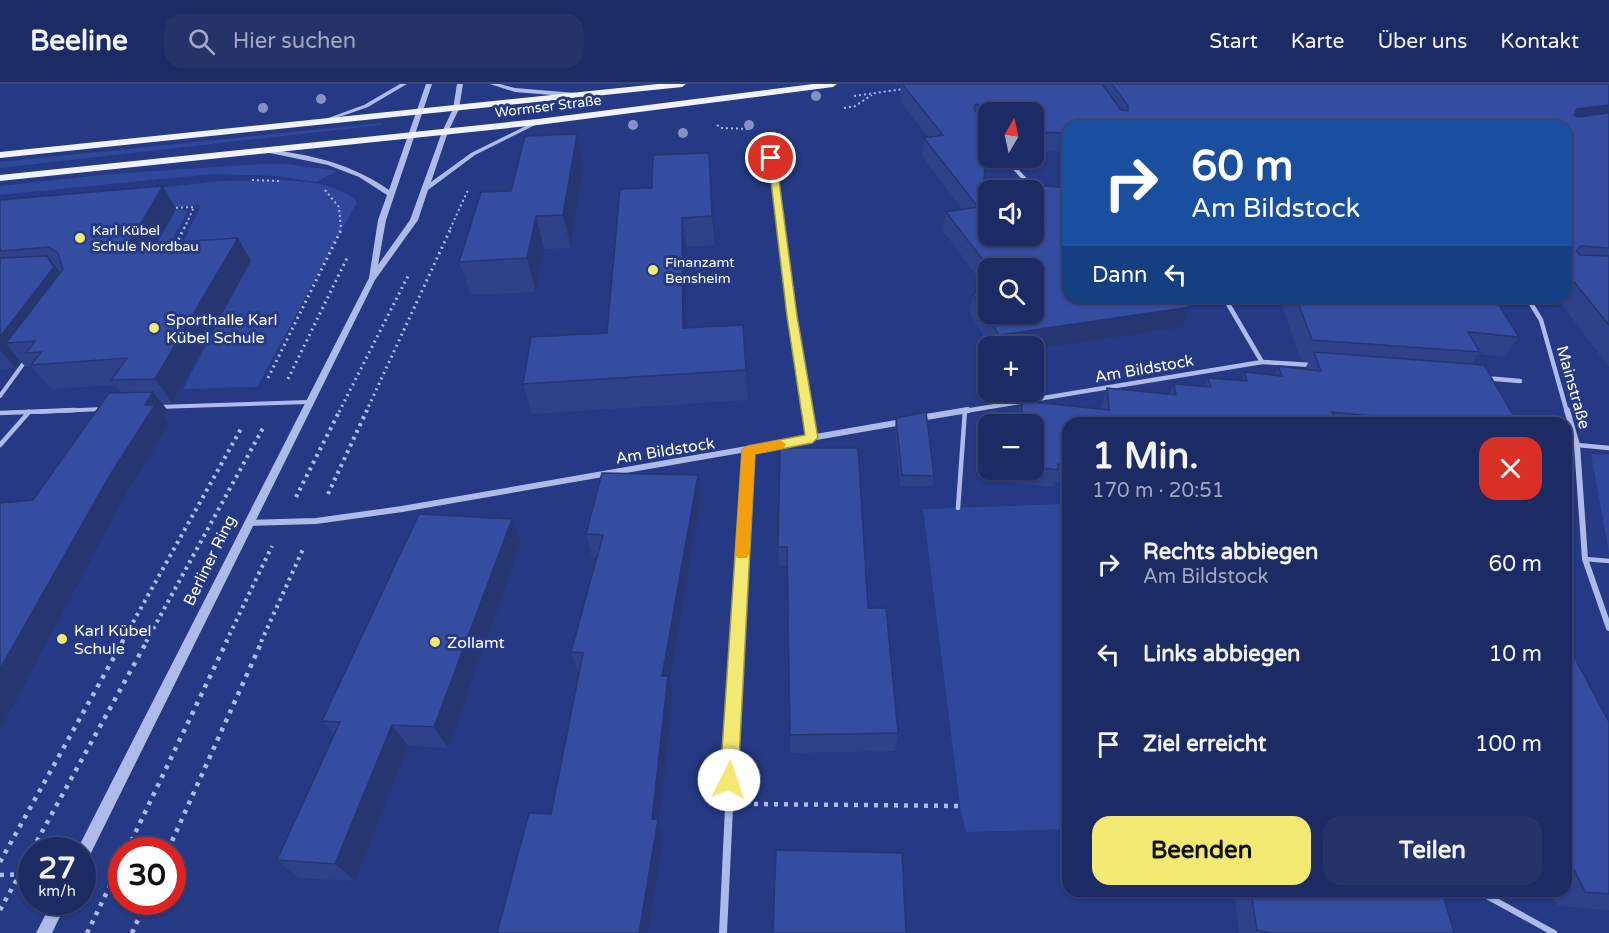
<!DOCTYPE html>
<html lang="de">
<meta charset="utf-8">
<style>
:root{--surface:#1c2b63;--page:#253369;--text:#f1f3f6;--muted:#a0a7be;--line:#3a4778;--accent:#f2e972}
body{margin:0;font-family:"Varela Round",sans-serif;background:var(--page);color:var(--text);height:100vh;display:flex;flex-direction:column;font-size:22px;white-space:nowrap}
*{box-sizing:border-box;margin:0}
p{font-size:20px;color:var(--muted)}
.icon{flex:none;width:33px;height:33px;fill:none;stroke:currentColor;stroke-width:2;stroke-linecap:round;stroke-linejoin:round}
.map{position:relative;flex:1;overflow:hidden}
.drawer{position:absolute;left:1062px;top:333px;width:510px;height:480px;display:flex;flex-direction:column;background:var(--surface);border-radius:18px;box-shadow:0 2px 4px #0004,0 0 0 2px var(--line)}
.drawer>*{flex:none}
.top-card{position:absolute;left:1062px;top:36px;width:510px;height:183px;border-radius:18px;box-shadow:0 2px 4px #0004,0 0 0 2px var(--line);background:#1a4fa0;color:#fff;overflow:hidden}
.needle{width:39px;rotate:9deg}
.buttons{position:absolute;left:978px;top:18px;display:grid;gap:12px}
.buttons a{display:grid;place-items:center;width:66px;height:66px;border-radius:12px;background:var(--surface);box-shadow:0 2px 4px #0004,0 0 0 2px var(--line);font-size:30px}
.speed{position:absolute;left:18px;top:753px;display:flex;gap:12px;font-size:30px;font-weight:700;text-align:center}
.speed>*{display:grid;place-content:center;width:78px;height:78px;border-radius:50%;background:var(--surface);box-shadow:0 2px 4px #0004,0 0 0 2px var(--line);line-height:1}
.speed small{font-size:15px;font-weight:400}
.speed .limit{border:9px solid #d22;background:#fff;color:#111}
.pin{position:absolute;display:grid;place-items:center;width:51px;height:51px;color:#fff;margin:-26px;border:3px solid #fff;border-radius:50%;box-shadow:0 2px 6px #0007}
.me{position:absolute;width:66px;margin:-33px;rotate:4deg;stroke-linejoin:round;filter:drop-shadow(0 0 4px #0008)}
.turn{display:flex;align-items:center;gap:21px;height:126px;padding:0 30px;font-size:27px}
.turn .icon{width:78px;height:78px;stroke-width:2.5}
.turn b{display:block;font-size:42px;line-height:51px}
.then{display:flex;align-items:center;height:57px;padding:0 30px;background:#0003;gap:12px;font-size:22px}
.round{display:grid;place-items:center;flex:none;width:63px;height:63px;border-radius:18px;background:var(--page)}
.overview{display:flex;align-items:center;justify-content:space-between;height:102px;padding:0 30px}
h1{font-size:36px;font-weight:700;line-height:45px}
.primary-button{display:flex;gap:12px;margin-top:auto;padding:12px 30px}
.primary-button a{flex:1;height:69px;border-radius:18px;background:var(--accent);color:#111;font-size:24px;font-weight:700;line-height:69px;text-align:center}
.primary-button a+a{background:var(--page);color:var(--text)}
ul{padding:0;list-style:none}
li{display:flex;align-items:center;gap:18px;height:90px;padding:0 30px}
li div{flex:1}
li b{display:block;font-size:22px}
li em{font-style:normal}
header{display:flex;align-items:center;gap:36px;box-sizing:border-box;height:84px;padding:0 30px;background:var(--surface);border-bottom:2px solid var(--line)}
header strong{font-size:28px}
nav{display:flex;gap:33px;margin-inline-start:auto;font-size:21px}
.search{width:420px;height:54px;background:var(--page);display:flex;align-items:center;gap:15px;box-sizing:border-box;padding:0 21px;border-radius:18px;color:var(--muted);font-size:22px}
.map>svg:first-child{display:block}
.green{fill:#2f489b}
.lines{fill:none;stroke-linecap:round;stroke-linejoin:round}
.path-far3{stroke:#aebbe8;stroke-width:2;stroke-dasharray:2 3;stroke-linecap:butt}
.path-far2{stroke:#aebbe8;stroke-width:3;stroke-dasharray:2 4;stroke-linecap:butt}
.path-far1{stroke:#aebbe8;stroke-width:4;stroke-dasharray:3 4.5;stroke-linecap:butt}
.path{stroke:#aebbe8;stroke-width:4.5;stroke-dasharray:4 6;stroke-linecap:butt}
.service-far3{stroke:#aebbe8;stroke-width:3}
.service-far2{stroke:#aebbe8;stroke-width:4}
.service-far1{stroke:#aebbe8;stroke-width:4.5}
.service{stroke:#aebbe8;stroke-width:6}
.minor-far3{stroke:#aebbe8;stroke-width:4}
.minor-far2{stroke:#aebbe8;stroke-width:4.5}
.minor-far1{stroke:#aebbe8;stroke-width:6}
.minor{stroke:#aebbe8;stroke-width:8}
.tertiary{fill:#aebbe8;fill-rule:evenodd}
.primary{fill:#f0f2fe;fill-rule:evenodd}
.tree{fill:#8492c3}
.wall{fill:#2e428a;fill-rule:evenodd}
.shaded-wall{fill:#253671}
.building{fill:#354da1;stroke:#253671;stroke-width:1.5;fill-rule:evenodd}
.route{fill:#f2e972;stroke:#9d974a;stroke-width:1.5}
.slow{fill:#f59e0b}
.poi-dot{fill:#f2e972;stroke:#253984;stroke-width:2}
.labels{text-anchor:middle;stroke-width:6;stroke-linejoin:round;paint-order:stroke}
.far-street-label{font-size:14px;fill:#fff;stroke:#253984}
.far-poi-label{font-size:14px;fill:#fff;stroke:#253984;text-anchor:start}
.poi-label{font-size:16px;fill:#fff;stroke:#253984;text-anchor:start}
.street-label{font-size:16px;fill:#fff;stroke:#253984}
</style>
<header>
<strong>Beeline</strong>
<div class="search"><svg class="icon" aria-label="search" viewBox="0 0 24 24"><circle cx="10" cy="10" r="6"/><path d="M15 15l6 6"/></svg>Hier suchen</div>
<nav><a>Start</a><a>Karte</a><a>Über uns</a><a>Kontakt</a></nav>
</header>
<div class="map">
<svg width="1609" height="849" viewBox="0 0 1609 849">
<rect width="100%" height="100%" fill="#253984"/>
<g class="green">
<path d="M381,39V41L0,84V78Z"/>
<path d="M261,80H288L337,87L316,98L277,92L212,90L0,111V102L110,90Z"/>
<path d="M221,97C259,97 328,89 357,118L257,303L183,305L250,178L171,183L201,121L0,138V121Z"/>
<path d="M176,125L188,127L161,174L152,168Z"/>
<path d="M1591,370L1609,371V469Z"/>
<path d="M1064,420L1068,435V745L966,748L960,722L923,425Z"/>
</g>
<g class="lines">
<g class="path-far3">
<path d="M854,12L903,5"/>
<path d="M844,24L855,22L872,11"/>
<path d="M717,41L721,44L750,45"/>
<path d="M252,96L280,97"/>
<path d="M325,106L339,123L341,145"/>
<path d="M171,124L194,123L184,145"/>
<path d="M450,145L468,106"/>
</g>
<g class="path-far2">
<path d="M176,161L184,144"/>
<path d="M268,294L342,144"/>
<path d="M288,295L348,172"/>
<path d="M339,328L408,192"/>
<path d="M366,328L451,144"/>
</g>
<g class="path-far1">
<path d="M328,410L367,326"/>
<path d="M296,413L340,326"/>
<path d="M122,558L242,343"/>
<path d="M146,558L263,344"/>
<path d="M226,558L272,462"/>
<path d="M261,558L304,463"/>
</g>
<g class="path">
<path d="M754,720L960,722"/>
<path d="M32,766L147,557"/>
<path d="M127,766L227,557"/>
<path d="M168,766L262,557"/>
<path d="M0,778L123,557"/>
<path d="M0,791L32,790"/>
<path d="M0,826L32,768"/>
<path d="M87,849L122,777"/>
<path d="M132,849L146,818"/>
</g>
<path class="service-far3" d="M769,57L781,145"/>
<g class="service-far2">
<path d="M780,144L808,328"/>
<path d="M0,312L26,276"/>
<path d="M158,323L308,318"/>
<path d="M36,328L102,325"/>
</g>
<g class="service-far1">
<path d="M807,326L812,354"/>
<path d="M0,329L75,326"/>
<path d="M0,361L29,328"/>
<path d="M1577,361L1609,364"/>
<path d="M958,424L965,326"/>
<path d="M1585,475L1609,477"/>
</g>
<path class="service" d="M1478,807L1554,849"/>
<path class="minor-far3" d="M1005,74L1034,105"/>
<g class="minor-far2">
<path d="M1527,213L1541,236L1567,328"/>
<path d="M1262,278L1312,281"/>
<path d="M1484,294L1520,297"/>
<path d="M959,328L1262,278L1224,213"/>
</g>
<g class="minor-far1">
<path d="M1567,326L1577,361L1585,475L1609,544"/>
<path d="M920,334L968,326"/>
<path d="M248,439L316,437L402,425L902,338"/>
<path d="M737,558L748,366"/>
</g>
<path class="minor" d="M723,849L737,557"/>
<g class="tertiary">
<path d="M400,0H407L368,23L325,38L320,37L364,21Z"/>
<path d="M426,0H432L386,136L378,181L410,136L442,48L453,25L457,0H463L459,25L448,48L431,98L471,69L536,37L541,38L475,71L428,106L418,136L375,196L87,777L82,779V766H77L369,194L378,136L387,111L359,93L328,81L260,67C267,63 279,67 287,68C324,74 358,84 389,106Z"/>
<path d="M490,0H500L515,4L576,9L579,11L576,13L515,8Z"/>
<path d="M52,818H67L52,849H36Z"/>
</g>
<g class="primary">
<path d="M658,0H686L682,3L0,74V68Z"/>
<path d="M813,0H837L833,3L538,41L0,97V91L538,35Z"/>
</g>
</g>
<g class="tree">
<circle cx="816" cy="12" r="5"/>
<circle cx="321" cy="15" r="5"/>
<circle cx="263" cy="24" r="5"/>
<circle cx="633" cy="41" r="5"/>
<circle cx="749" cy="41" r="5"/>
<circle cx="683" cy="49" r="5"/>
</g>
<g class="wall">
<path d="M901,0H1609V283L1556,213H1566V42H1068V68L1034,67V28H988V65H986L984,97L1068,104L1190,223L1183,243L1034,265V262H990L970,230L973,210L988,207L943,147L946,128L963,126L922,72L924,54L928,53L900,17ZM988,184H1034L988,230Z"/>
<path d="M577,50L583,82L571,164L544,165L536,208L471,211L459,178L511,107Z"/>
<path d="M712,97L715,161L686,163L687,244L746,286L748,316L532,330L523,300L607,249L652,104Z"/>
<path d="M0,116L176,125L157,159L251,177L172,319H162L168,327L164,334L169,341L126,410L33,416L121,309L115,301L51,305L32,283H26L20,277L15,284L0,285Z"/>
<path d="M1279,213H1494L1519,253L1504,273L1478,270L1472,280L1518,339H1068V399L1055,397L1053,403L986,396V343L989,326L1019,329L1022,317L1101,325V322L1107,304L1169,311L1174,300L1204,303L1208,294L1241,297L1245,288L1274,291L1278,282L1305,285L1309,277L1301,276ZM988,340H1034V386H988Z"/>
<path d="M896,334L934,392L933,402H900L895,344Z"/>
<path d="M780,364L868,524L898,649L895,667L790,669L787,482H779L778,463Z"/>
<path d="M701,414L670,598L673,612L659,740L663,753L551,730L579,589L571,568L597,473H592L586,450Z"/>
<path d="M521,459L448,664L408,662L355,797L299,794L277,776L334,651L322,637Z"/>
<path d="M1566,558L1609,638V826L1558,822L1551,807H1566Z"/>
<path d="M1234,807H1422L1454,849H1239Z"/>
</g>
<g class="shaded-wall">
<path d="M1609,21V36L1566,43L1577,25Z"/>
<path d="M577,50L583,82L571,164L563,131Z"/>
<path d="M709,69L712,97L715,161L712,132Z"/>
<path d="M163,102L176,125L143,184L128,161Z"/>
<path d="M536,132L544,165L536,208L527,174Z"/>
<path d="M682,134L686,163L687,275L683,244Z"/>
<path d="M238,154L251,177L172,319L155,295Z"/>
<path d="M47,172L65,195L6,259L20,277L15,284L0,266V253Z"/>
<path d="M1190,223L1183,243L1034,265V262H997L999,251Z"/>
<path d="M153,308L168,327L164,334L169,341L126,410L0,646V585Z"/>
<path d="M698,391L701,414L670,598L673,612L659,740L663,753L648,849H639L652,735L662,592Z"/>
<path d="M512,435L521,459L448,664L434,643Z"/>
<path d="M392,641L408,662L355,797L335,780Z"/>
</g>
<g class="building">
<path d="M902,0H1102L1121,26L1128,27V22L1112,0H1609V21L1577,25L1574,31L1578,33L1609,29V164L1581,162L1576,167L1580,171L1609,172V241L1566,188V42H1068V49L1034,48V28H988V30L977,20L974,22L975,27L988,41V47H987L984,97L1068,104V213H1181L1190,223L999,251L973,210L988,207V230H1034V184H989L946,128L978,123L924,54L943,51ZM988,106H1034V152H988ZM1034,128H1042L1046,135L1044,139L1038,138Z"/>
<path d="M577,50L563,131L536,132L527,174L459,178L481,108L511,107L525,52Z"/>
<path d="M709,69L712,132L682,134L683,244L743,241L746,286L523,300L531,253L607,249L620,105L652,104L653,71Z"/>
<path d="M163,102L128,161L238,154L155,295L111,296L127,274L31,281L41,268L26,269L35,257L6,259L63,185L58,169L49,163L0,167V116Z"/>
<path d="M47,172L54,183L0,253V174Z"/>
<path d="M1296,213H1494L1519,253L1468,248L1480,268L1312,256Z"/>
<path d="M1314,268L1484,281L1518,339H1445L1332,328L1336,337L1295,333L1297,339H1068V381L1058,380V386L1034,383V340H989V326L1022,330V317L1109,326L1107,304L1176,311L1174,300L1211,303L1208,294L1247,297L1245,288L1282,292L1278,282L1321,287Z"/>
<path d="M153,308L145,321H155L110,391L0,585V419L33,416L109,309Z"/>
<path d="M926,328L934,392L902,391L896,334Z"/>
<path d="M780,364H858L868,524H886L898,649L790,651L787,463H778Z"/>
<path d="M602,389L698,391L662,592H668L652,735H658L639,849H497L529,729L551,730L583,569L571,568L603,451L586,450Z"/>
<path d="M419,430L512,435L434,643L392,641L335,780L277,776L340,638L322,637Z"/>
<path d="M1566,558L1609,638V810L1585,808L1566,769Z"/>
<path d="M776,766L902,769L906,849H773Z"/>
<path d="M1251,807H1422L1443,811L1454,849H1270L1257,846Z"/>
</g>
<path class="route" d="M768,72L776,74L797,232L818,354L812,359L755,370L738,696L735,702L729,705L723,702L720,696L742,366L748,362L805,351L787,232Z"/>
<path class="slow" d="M780,356L786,360L784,364L755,370L749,470L747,474H737L735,470L742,366L748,362Z"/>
<g class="poi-dot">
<circle cx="80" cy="154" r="6"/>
<circle cx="653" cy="186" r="6"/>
<circle cx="154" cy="244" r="6"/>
<circle cx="62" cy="555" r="6"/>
<circle cx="435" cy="558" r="6"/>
</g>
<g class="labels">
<g class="far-street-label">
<text transform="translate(548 22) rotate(-7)" y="5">Wormser Straße</text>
</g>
<g class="far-poi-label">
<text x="92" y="151">Karl Kübel<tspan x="92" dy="16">Schule Nordbau</tspan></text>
<text x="665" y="183">Finanzamt<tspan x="665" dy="16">Bensheim</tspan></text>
</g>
<g class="poi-label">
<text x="166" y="241">Sporthalle Karl<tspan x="166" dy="18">Kübel Schule</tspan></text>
<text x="74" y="552">Karl Kübel<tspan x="74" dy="18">Schule</tspan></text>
<text x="447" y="564">Zollamt</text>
</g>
<g class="street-label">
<text transform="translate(1144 284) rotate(-10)" y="6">Am Bildstock</text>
<text transform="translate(1574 303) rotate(74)" y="6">Mainstraße</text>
<text transform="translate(665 366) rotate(-9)" y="6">Am Bildstock</text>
<text transform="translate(209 476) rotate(-64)" y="6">Berliner Ring</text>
</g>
</g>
</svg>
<div class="buttons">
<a><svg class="needle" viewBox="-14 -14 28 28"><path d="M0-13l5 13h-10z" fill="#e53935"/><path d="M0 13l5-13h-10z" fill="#a0a7be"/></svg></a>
<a><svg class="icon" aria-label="sound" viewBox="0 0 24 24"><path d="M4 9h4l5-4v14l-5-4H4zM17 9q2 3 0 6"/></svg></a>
<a><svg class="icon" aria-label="search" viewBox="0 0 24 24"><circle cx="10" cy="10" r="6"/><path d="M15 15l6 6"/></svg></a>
<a>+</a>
<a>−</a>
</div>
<div class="speed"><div>27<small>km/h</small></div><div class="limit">30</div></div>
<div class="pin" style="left:771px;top:74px;background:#d93025"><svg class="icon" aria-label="arrive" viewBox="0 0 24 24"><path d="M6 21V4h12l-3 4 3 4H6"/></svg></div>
<svg class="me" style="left:729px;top:696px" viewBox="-20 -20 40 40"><circle r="19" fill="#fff"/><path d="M0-13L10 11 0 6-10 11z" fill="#f2e972"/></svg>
<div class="top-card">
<div class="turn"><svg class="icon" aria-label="right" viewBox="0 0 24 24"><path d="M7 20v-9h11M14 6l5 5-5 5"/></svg><div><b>60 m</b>Am Bildstock</div></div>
<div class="then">Dann<svg class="icon" aria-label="left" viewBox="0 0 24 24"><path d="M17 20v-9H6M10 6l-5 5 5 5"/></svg></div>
</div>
<section class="drawer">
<div class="overview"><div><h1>1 Min.</h1><p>170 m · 20:51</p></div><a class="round" style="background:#d93025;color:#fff"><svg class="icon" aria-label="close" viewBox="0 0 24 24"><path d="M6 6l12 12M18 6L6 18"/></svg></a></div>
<ul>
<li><svg class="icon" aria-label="right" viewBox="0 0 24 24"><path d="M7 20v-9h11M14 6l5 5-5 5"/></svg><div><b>Rechts abbiegen</b><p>Am Bildstock</p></div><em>60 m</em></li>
<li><svg class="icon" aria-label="left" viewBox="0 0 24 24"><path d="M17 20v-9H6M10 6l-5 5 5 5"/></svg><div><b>Links abbiegen</b></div><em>10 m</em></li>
<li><svg class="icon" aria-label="arrive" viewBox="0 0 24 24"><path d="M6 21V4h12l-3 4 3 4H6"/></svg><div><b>Ziel erreicht</b></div><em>100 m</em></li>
</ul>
<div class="primary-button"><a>Beenden</a><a>Teilen</a></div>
</section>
</div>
